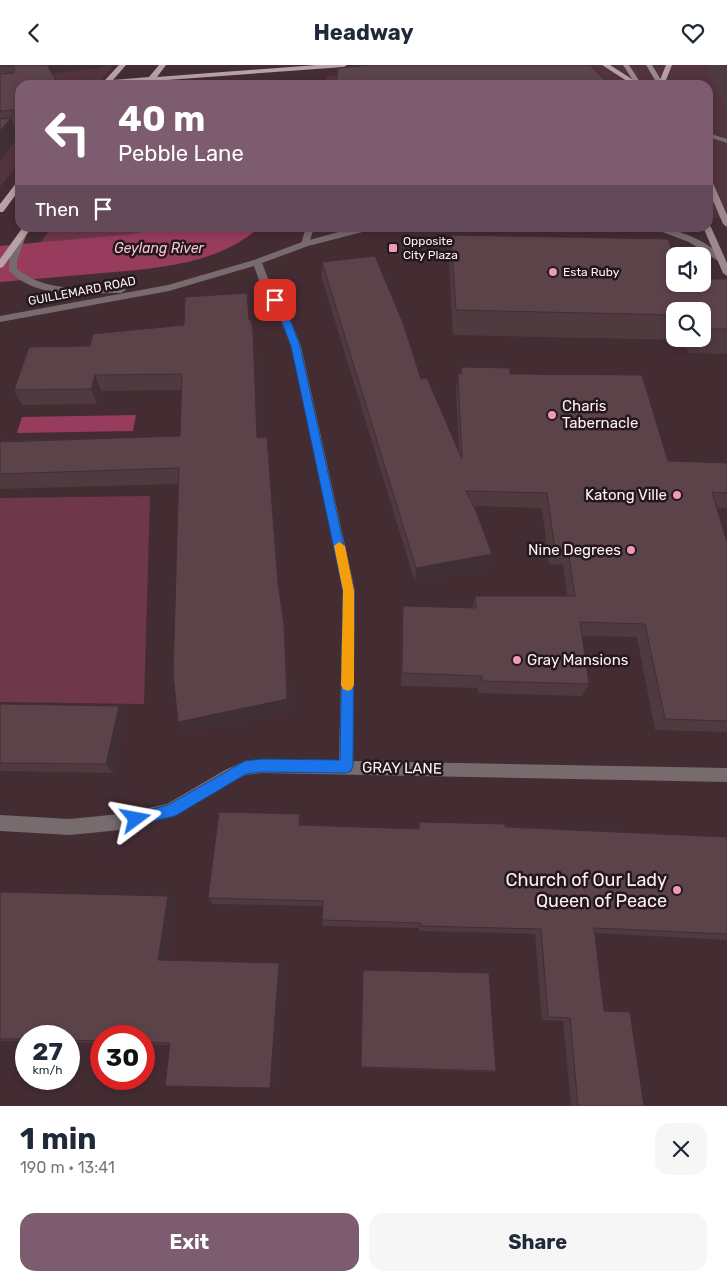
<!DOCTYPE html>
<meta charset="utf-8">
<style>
:root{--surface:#fff;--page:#f6f6f7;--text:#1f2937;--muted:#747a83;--accent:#7d5c70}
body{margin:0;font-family:Rubik,sans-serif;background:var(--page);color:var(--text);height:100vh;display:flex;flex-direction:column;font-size:19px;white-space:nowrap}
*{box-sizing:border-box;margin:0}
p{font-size:16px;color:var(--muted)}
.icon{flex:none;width:28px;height:28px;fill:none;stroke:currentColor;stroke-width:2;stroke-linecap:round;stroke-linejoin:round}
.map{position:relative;height:1041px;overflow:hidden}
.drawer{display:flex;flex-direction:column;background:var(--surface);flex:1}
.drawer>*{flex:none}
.guide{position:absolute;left:15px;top:15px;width:698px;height:152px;border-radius:15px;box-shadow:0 2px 8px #0003;background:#7d5c70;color:#fff;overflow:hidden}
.controls{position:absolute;left:666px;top:182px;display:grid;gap:10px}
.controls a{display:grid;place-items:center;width:45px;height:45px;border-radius:10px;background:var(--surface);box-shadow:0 2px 8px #0003;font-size:25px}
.speed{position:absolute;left:15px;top:960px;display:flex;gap:10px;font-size:25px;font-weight:700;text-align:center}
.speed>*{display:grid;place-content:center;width:65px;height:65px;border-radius:50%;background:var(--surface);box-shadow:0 2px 8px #0003;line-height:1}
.speed small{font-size:12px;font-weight:400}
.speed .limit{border:8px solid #d22;background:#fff;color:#111}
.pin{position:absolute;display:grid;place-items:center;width:42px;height:42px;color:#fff;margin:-21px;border-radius:10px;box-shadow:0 2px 8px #0006}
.me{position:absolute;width:55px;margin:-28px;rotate:77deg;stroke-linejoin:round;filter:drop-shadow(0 0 4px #0008)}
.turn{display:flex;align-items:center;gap:18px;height:105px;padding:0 20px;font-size:22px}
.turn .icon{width:65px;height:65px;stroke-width:2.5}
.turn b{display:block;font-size:35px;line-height:42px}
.then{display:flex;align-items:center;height:48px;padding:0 20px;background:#0003;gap:10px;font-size:19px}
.round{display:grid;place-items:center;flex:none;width:52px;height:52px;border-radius:15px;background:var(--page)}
.summary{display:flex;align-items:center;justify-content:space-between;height:85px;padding:0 20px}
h1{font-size:30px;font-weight:700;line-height:38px}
.primary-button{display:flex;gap:10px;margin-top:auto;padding:10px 20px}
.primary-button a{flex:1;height:58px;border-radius:15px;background:var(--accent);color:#fff;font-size:20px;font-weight:700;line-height:58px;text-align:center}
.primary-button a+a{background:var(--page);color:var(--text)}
header{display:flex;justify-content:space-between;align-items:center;height:65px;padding:0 20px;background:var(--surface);font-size:22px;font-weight:700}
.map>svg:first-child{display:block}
.built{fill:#53343e}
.green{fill:#6e374a}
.water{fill:#983c5e}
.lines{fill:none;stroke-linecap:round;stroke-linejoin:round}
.service{fill:#776b6e;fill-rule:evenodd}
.minor{fill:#776b6e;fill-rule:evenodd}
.secondary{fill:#9c898e;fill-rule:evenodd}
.primary{fill:#b9a0a7;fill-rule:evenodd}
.wall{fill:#4f3a40;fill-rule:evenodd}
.shaded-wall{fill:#402f34}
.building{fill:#5c434a;stroke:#402f34}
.route{fill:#1a73e8;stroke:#114b97}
.slow{fill:#f59e0b}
.poi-dot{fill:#f09ab5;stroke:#23181b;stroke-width:2}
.labels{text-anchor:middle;stroke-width:5;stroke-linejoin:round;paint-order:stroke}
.far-poi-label{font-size:12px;fill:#ffeff3;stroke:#23181b;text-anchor:start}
.far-street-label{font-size:12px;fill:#ffeff3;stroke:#23181b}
.far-water-label{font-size:14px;font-style:italic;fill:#f7c2d1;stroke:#23181b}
.poi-label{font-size:15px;fill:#ffeff3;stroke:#23181b;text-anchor:start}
.street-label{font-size:15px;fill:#ffeff3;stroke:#23181b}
.near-poi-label{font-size:18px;fill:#ffeff3;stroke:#23181b;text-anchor:end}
</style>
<header><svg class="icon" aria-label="back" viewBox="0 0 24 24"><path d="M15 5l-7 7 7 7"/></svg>Headway<svg class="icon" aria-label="heart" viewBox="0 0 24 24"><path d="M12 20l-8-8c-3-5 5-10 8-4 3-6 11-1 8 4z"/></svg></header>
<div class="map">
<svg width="727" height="1041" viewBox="0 0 727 1041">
<rect width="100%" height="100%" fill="#442c33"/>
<g class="built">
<path d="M0,0H114L97,20H20V96L0,122Z"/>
<path d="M477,0H727V153H708V20H325L327,11Z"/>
</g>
<g class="green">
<path d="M51,163H157L131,169L40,178Z"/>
<path d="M150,431L144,639L0,637V433Z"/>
</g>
<g class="water">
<path d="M157,163H259C215,200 159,203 103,208C69,211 35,214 0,217V181L131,169Z"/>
<path d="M136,350L133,366L17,368L22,352Z"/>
</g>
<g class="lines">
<g class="service">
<path d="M20,67V71L0,72V68Z"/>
<path d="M708,68L727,74V78L708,72Z"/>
<path d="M306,162H314L309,179L305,182L301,179Z"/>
</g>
<g class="minor">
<path d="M382,162L308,181L262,198L271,221L288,249L301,281L355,526L353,696L727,703V717L262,708L246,710L235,715L175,751L120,765L70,770L0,766V750L70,754L120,749L167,739L225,705L245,696L262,694L339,695L343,526L291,281L278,249L261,221L254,201L169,226L0,257V251L168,220L254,195L302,177L353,163Z"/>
<path d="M649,162C675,162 707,175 725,194L718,196L689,177Z"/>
<path d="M22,168L26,171L17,195V204C47,228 85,223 121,222L126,225L121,228C85,228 35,235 9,205C9,194 12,173 22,168Z"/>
</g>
<g class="secondary">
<path d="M623,0H629L642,20H636Z"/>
<path d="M646,0H652L664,20H658Z"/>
<path d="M708,114L712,116L727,150V162L723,159L708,124Z"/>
<path d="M708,160L711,162L727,198V211L723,208L703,162H708Z"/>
</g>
<g class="primary">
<path d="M119,0H126L113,15L149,12L159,0H166L157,12L317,0H347L344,2L153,16L148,20L145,18L146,16L108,20H65L68,18L105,15Z"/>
<path d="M602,0H610L641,20H633Z"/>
<path d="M666,0H672L664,20H658Z"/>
<path d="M17,117H20V124L3,147H0V139Z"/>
<path d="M23,162H32L3,202L0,203V194Z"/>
</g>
</g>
<g class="wall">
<path d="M0,0L100,3L52,8L20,20V65H15L18,73L0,97Z"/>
<path d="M710,0H727V47L708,8Z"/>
<path d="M451,170L675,219L727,214V289L688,288L684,275L453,270L449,194ZM675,246H702V274H675Z"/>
<path d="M322,197L421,314L459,385L456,325L458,309H461V302L510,309L668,396L727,398V443H717L727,477V667L655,665L637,572L582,571L589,619L582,631L478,628V623L401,621L402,555L403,541L472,543L475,531H567L563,500L549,499L542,443L474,441L492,489L488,504L415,517L322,214Z"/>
<path d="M250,244V255L253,266L256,282L259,373L269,387L280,532L286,572L290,646L183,668L178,657V419L0,424V369L3,374L2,376L180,371L182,325L101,326L97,339L22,340L14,325L90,281L184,260Z"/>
<path d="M0,639L126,651L114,708L0,706Z"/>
<path d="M300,749L302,757V760L418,764L419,757L727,772V875L595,868L604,946L644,1041H571L563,956L542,955L535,869L419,866V863L323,861L322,855V841L213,839L208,833Z"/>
<path d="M0,827L176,839L168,896L279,898L283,904L275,1023L170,980L144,979V971H101V978L69,977V971H26V976H0Z"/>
<path d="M363,905L496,1006L491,1007L361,1003Z"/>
</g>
<g class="shaded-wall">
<path d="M44,0H106L100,3L47,9Z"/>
<path d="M20,44V63L15,48Z"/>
<path d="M11,53L18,73L0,97V66Z"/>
<path d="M247,228L250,244L251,271L249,255Z"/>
<path d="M253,266L256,282L260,388L257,373Z"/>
<path d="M95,310L101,326L97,339L91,324Z"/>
<path d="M0,369L3,374L0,383Z"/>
<path d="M267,372L269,387L280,532L286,572L290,646L183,668L178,657L278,519Z"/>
<path d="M492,489L488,504L415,517L416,503Z"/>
<path d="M119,641L126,651L114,708L106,699Z"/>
<path d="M300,749L302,757L301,768L299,760Z"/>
<path d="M168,831L176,839L167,901L158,895Z"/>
<path d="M279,898L283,904L275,1023H270Z"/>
</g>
<g class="building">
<path d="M0,0H47L59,20H20V44L15,48L13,45L0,46V9L13,8L15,3L13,1H0Z"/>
<path d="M370,0H590L609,19V20H336L338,3Z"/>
<path d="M11,53L0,66V54Z"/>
<path d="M451,170L668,174L675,194V219H702V214H727V264H702V246H675V250L456,245Z"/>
<path d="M375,191L403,258L421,314L427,313L462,394L458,309L462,308L461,302L510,303V309L642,310L668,396L727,398V428L712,427L727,477V656L665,654L645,559L580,557L589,619L482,616V611L402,608L403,541L476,543L475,531H575L568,485H555L547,428L466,426L476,446L492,489L416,503L322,197Z"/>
<path d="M247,228L249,255H251L253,266L257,373L267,372L278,519L284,559L287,634L178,657L173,609L179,403L0,409V377L180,371L182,309L95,310L91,324L14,325L29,282L90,281L93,269L184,260L185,232Z"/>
<path d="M0,639L119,641L106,699L0,698Z"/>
<path d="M219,747L300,749L299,760L419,764V757L505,759V762L727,772V869L594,863L604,946L630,947L644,1041H578L570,953L548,952L541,864L421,861V858L322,855L323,836L208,833Z"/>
<path d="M0,827L168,831L158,895L279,898L270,1023L165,1021L170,978L144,977V971H101V976L69,975V971H26V974H0Z"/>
<path d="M363,905L489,908L496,1006L361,1002Z"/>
</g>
<path class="route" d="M272,233H278L288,249L300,281L354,526L353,701L351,706L346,708L262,707L246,709L175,751L136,760L132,758L129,754L132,749L168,740L245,696L262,694L340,695L343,526L291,281L279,249L270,235Z"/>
<path class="slow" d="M339,477L345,481L354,526V620L352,624L348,626L343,624L341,620L343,526L334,481Z"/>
<g class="poi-dot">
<rect x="388" y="178" width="10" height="10" rx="2.5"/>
<circle cx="553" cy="207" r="5"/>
<circle cx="552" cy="350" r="5"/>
<circle cx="677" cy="430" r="5"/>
<circle cx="631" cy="485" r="5"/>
<circle cx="517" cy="595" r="5"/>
<circle cx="677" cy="825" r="5"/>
</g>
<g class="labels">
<g class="far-poi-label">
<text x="403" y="180">Opposite<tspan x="403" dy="14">City Plaza</tspan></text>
<text x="563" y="211">Esta Ruby</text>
</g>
<g class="far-street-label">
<text transform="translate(82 226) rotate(-11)" y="4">GUILLEMARD ROAD</text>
</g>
<g class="far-water-label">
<text x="159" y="188">Geylang River</text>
</g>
<g class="poi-label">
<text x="562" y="346">Charis<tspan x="562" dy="17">Tabernacle</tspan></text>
<text x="667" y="435" text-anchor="end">Katong Ville</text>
<text x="621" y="490" text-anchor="end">Nine Degrees</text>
<text x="527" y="600">Gray Mansions</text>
</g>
<g class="street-label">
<text transform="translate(402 703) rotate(1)" y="5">GRAY LANE</text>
</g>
<g class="near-poi-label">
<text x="667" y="821">Church of Our Lady<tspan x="667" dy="21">Queen of Peace</tspan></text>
</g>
</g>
</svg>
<div class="controls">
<a><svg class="icon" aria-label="sound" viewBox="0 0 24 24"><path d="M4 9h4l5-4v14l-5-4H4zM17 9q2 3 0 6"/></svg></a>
<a><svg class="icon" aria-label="search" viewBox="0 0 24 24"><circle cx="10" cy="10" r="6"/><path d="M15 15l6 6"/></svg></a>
</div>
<div class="speed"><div>27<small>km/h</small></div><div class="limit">30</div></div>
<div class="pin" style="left:275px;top:235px;background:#d93025"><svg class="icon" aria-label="arrive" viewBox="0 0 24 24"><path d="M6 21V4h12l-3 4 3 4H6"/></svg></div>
<svg class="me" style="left:136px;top:754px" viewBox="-20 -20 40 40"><path d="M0-17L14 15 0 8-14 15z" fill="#1a73e8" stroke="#fff" stroke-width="4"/></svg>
<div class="guide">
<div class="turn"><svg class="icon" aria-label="left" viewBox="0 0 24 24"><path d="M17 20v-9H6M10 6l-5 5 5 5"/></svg><div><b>40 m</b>Pebble Lane</div></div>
<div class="then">Then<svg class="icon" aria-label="arrive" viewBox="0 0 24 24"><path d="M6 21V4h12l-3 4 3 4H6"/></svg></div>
</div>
</div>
<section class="drawer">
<div class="summary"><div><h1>1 min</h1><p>190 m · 13:41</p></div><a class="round"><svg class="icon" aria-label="close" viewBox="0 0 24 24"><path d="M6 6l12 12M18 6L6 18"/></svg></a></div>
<div class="primary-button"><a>Exit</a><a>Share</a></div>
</section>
